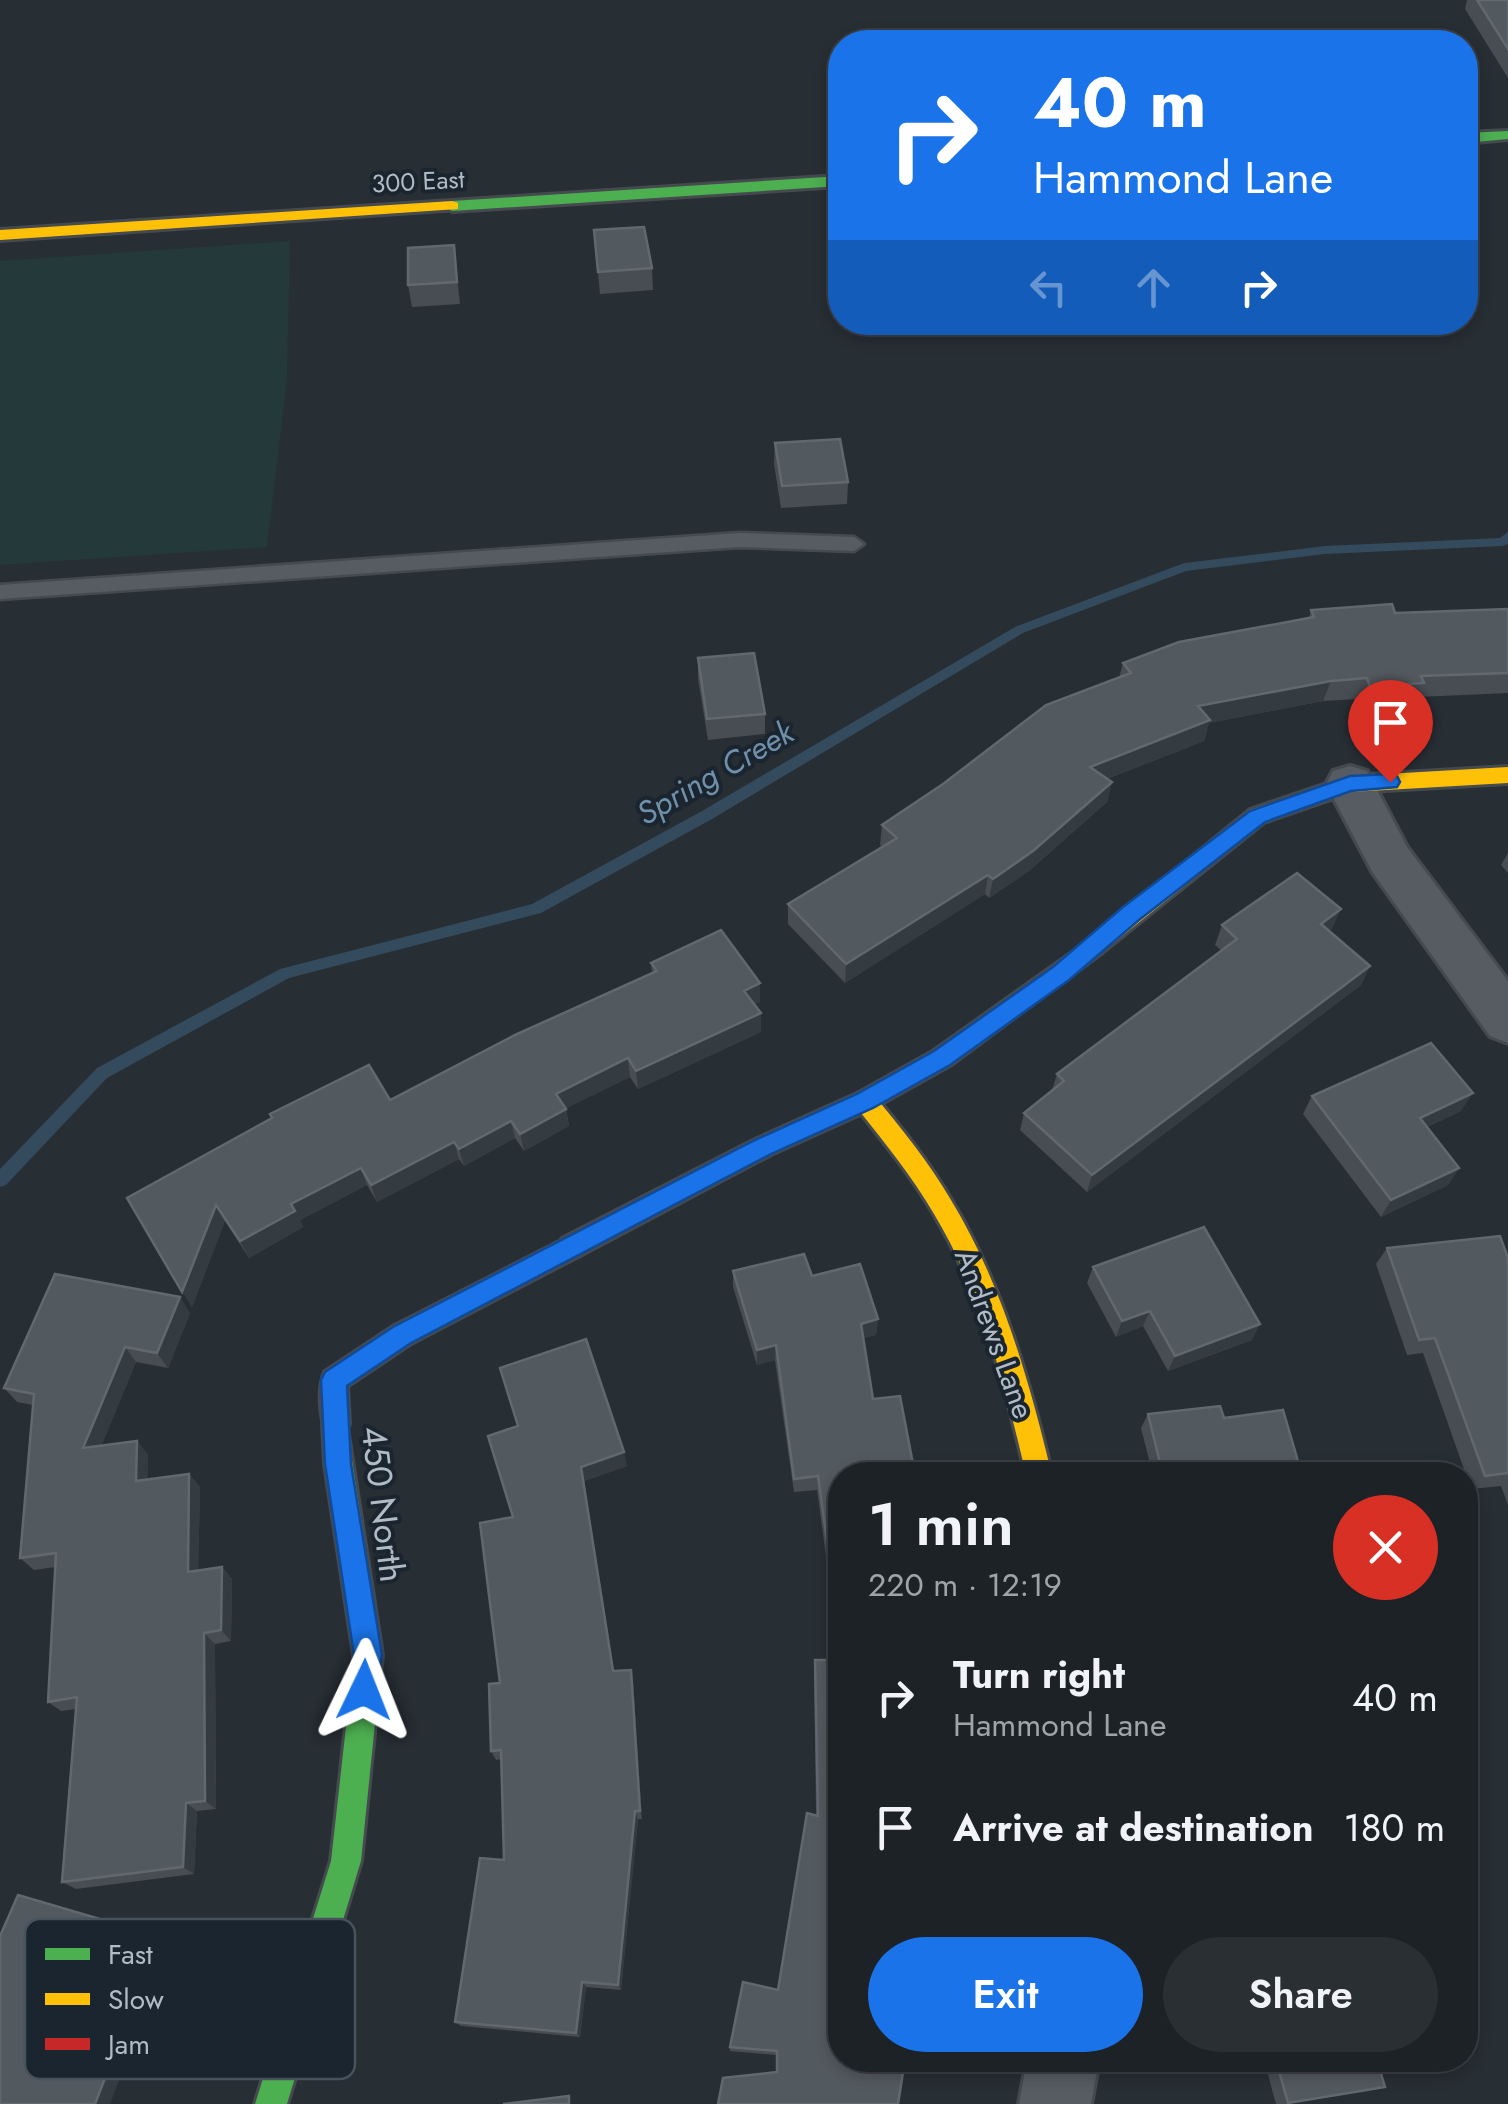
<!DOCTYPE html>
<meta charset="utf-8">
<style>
:root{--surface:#1d2227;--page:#2a2f33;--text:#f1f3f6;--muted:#a0a4a7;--line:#3b3f44;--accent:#1a73e8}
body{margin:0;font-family:Jost,sans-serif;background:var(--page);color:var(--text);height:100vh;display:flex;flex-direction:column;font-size:38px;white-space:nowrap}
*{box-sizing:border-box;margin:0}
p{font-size:32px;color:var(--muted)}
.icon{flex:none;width:55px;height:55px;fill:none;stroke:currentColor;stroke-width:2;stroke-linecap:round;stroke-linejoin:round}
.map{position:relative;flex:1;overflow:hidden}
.sheet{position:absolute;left:828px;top:1462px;width:650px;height:610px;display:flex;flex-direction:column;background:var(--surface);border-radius:40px;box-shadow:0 5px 15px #0003,0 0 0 2px var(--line)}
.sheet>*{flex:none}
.top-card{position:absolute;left:828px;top:30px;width:650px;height:305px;border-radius:40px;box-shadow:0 5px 15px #0003,0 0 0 2px var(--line);background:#1a73e8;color:#fff;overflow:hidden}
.pin{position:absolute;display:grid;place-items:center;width:85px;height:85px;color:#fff;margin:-102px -42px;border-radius:50% 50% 50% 0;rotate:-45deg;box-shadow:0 0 10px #0007}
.pin .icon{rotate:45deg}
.me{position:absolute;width:110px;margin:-55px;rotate:2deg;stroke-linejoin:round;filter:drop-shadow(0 0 8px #0008)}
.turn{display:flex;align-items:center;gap:35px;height:210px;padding:0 40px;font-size:45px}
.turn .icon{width:130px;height:130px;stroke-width:2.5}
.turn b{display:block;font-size:70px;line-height:85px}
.lanes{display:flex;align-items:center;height:95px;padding:0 40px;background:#0003;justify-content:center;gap:50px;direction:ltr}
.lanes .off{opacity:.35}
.round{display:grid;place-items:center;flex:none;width:105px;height:105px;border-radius:52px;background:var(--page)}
.headline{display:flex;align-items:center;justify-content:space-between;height:170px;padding:0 40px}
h1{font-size:60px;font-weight:600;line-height:75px}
.cta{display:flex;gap:20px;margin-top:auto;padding:20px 40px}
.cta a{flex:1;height:115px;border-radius:60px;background:var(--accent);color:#fff;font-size:40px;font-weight:600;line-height:115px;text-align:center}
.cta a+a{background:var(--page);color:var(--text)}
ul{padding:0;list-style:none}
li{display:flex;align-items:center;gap:30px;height:130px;padding:0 40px}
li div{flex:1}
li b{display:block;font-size:38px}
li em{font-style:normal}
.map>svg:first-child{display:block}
.green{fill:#24393a}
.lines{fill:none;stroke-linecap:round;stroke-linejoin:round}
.stream{fill:#344a5d;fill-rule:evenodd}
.lane-casing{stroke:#454a4f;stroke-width:5}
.street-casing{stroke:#454a4f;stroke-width:6}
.fast-casing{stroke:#454a4f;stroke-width:6}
.slow-casing{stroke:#454a4f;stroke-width:6}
.jam-casing{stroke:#454a4f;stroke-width:6}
.lane{fill:#575c62;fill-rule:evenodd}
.street{fill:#575c62;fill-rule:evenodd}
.fast{fill:#4caf50;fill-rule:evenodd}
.slow{fill:#ffc107;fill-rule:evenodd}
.jam{fill:#c62828;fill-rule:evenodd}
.wall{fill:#474d53}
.shaded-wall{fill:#353c41}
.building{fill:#52595f;stroke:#61686f;stroke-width:2.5}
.route{fill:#1a73e8;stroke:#114b97;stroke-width:2.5}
.labels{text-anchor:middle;stroke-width:8;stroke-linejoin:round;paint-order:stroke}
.far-street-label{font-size:25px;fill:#b0bbc6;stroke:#1a252f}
.street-label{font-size:30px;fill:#b0bbc6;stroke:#1a252f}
.water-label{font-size:32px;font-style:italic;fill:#7090aa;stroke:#1a252f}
.near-street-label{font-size:35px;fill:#b0bbc6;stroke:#1a252f}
.key{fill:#1a252f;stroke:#47525c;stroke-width:2.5}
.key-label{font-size:28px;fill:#b0bbc6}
</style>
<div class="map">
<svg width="1508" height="2104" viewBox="0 0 1508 2104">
<rect width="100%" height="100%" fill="#272e34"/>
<path class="green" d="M290,241L287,379L267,547L0,565V261Z"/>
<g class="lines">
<path class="stream" d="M1508,532V544L1503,546L1325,554L1186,571L1023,633L712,819L541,913L289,978L107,1078L6,1185L0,1187V1169L97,1068L280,969L532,904L702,811L1015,627L1184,563L1325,546L1500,538Z"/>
<defs>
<path id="lane" d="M739,533L854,537L864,544L854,551L739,547L0,599V585Z"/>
<g id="street">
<path d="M1350,766L1367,771L1407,847L1508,981V1043L1490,1036L1373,873L1326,784L1333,771Z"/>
<path d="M1027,2060H1099L1091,2104H1019Z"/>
</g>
<g id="fast">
<path d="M1508,131V139L1465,143V133Z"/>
<path d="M840,176V186L452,211L444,206L452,201Z"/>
<path d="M1093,938L1101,941L1104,947L1101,953L950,1065L873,1108L771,1154L580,1255L571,1258L562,1255L559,1247L562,1239L755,1140L857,1094L934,1051Z"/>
<path d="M336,1412L345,1415L382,1655L361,1861L287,2104H255L331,1861L354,1655L325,1464L323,1424L327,1415Z"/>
</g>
<g id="slow">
<path d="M452,201L458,203V209L0,240V230Z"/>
<path d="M1508,767V783L1351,792L1264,822L1101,953H1085L1082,947L1250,810L1350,776Z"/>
<path d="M865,1091L873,1094C901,1128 929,1162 951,1200C1002,1284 1029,1380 1052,1475H1026C1005,1385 982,1294 934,1214C912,1176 884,1142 857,1108L854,1101L857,1094Z"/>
</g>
<path id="jam" d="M571,1236L580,1239L583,1247L580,1255L411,1343L347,1386L349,1424L345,1433L336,1436L327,1433C320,1417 318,1388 325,1372L393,1327Z"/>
</defs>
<use href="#lane" class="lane-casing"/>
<use href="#street" class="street-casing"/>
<use href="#fast" class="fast-casing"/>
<use href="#slow" class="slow-casing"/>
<use href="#jam" class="jam-casing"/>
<use href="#lane" class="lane"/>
<use href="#street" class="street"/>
<use href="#fast" class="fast"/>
<use href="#slow" class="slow"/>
<use href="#jam" class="jam"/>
</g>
<g class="wall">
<path d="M1467,0H1508V78L1465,9Z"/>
<path d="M594,230L652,268L653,290L600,294Z"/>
<path d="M454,245L460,304L412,307L408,285Z"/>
<path d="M775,443L848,482L847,504L781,508L774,464Z"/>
<path d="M1508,609V693L1418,697L1414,704L1362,708L1358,699L1323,701L1209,723L1204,741L1107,779L1112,782L1107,802L1029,871L989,898L985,894L845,983L788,924V904L883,847L880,845L882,825L1119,678L1123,663L1309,618L1311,610L1395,613Z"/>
<path d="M698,658L765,714V734L708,740L698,679Z"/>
<path d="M1508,853V873L1501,865Z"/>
<path d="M1222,925L1332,929L1329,931L1370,966L1361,985L1087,1192L1020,1130L1024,1113L1052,1090L1057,1074L1222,951L1215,945Z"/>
<path d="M651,963L760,1002L754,1004L761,1032L638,1089L630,1077L566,1108L569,1126L524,1151L515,1138L464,1166L459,1159L377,1202L367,1185L300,1220L303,1227L249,1258L225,1221L192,1307L127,1198L390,1100L652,973Z"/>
<path d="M1312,1096L1461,1111L1427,1127L1459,1168L1448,1185L1381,1217L1303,1114Z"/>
<path d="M1387,1248L1508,1258V1505L1501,1486L1471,1489L1423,1353L1407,1355L1376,1264Z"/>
<path d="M1093,1267L1252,1340L1168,1371L1143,1326L1116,1337L1087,1283Z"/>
<path d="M733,1271L812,1276L878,1319L876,1335L863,1338L873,1399L913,1464L911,1475H840V1660L817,1490L794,1492L775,1360L757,1365L733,1287Z"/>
<path d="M190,1313L168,1368L136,1362L101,1446L137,1441L148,1455L147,1479L189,1474L200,1487L198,1571L222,1567L232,1579L231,1641L215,1644L216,1809L197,1811L194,1874L76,1889L62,1882L76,1709L61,1711L48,1702L55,1567L34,1570L20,1558L33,1405L17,1402L4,1388Z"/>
<path d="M1148,1414L1224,1418L1302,1475H1153L1141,1428Z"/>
<path d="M488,1436L627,1466L584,1481L614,1671L631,1670L633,1680L642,1819H638L621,1990L586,1987L580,2037L461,2026L455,2022L504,1860L501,1759L496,1760L491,1751L500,1683L513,1517Z"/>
<path d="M815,1660L840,2060L777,2072L776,2055L730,2051V2047L778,1990L816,1815L814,1671Z"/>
<path d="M1264,2060H1377L1385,2087L1286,2104H1276Z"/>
</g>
<g class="shaded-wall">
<path d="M454,245L457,267L460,304L457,282Z"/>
<path d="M1331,681L1323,701L1209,723L1204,741L1086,787L1090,767L1198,706Z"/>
<path d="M1112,782L1107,802L1029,871L989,898L993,879Z"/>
<path d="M988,875L985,894L845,983L846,964Z"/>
<path d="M1341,909L1332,929L1312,943L1321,924Z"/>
<path d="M1370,966L1361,985L1087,1192L1092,1175Z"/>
<path d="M760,983V1002L744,1009V991Z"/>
<path d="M761,1013V1032L638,1089L636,1071Z"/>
<path d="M628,1058L630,1077L559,1112L556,1094Z"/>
<path d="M1473,1093L1461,1111L1409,1135L1420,1118Z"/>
<path d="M566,1109L569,1126L524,1151L520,1134Z"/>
<path d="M511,1121L515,1138L464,1166L459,1149Z"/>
<path d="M454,1142L459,1159L377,1202L371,1185Z"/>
<path d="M361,1168L367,1185L300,1220L303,1227L249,1258L240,1241L291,1204Z"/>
<path d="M1459,1168L1448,1185L1381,1217L1391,1200Z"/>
<path d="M216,1205L225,1221L192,1307L182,1292Z"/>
<path d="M180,1297L190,1313L168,1368L157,1353Z"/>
<path d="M1150,1311L1143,1326L1116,1337L1122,1321Z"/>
<path d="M878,1319L876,1335L859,1339L861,1324Z"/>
<path d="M1260,1324L1252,1340L1168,1371L1175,1356Z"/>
<path d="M776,1345L775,1360L757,1365V1350Z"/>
<path d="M125,1347L136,1362L95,1462L83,1448Z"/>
<path d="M137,1441L148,1455L147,1494L136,1481Z"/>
<path d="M624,1452L627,1466L584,1481L616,1682L581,1467Z"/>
<path d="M189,1474L200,1487L198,1584L188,1572Z"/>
<path d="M222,1567L232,1579L231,1641L221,1630Z"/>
<path d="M204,1633L215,1644L216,1809L205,1801Z"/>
<path d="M631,1670L633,1680L642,1819L640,1811Z"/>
<path d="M186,1803L197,1811L194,1874L183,1867Z"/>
<path d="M635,1811L638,1819L621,1990L618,1985Z"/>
<path d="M134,1929L147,1935L125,1989L112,1984Z"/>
<path d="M582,1982L586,1987L580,2037L576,2033Z"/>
<path d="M138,1993L151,1998L110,2104H95Z"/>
</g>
<g class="building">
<path d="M1477,0H1508V49Z"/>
<path d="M644,227L652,268L598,272L594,230Z"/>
<path d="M454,245L457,282L408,285V248Z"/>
<path d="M840,439L848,482L782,486L775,443Z"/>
<path d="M1392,604L1395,613L1508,609V673L1421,676L1424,683L1370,687L1367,678L1331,681L1198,706L1210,720L1090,767L1112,782L1033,851L993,879L988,875L846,964L788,904L897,838L882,825L943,784L1046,705L1131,673L1123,663L1179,642L1314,617L1311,610Z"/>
<path d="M754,653L765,714L707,719L698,658Z"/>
<path d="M1297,873L1341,909L1321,924L1370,966L1092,1175L1024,1113L1064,1081L1057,1074L1237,939L1222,925Z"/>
<path d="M721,930L760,983L744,991L761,1013L636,1071L628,1058L556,1094L566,1109L520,1134L511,1121L459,1149L454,1142L371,1185L361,1168L291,1204L295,1211L240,1241L216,1205L182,1292L127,1198L272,1118L270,1114L369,1065L390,1100L515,1035L657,971L651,963Z"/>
<path d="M1431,1043L1473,1093L1420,1118L1459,1168L1391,1200L1312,1096Z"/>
<path d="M1204,1227L1260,1324L1175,1356L1150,1311L1122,1321L1093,1267Z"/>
<path d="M1500,1236L1508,1258V1473L1485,1476L1435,1338L1419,1340L1387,1248Z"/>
<path d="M804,1254L812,1276L860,1264L878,1319L861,1324L873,1399L900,1396L913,1464L891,1467L892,1475H840V1637L818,1476L794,1479L776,1345L757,1350L733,1271Z"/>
<path d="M55,1274L180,1297L157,1353L125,1347L83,1448L137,1441L136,1481L189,1474L188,1572L222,1567L221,1630L204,1633L205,1801L186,1803L183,1867L62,1882L77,1697L48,1702L56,1553L20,1558L34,1394L4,1388Z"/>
<path d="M586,1339L624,1452L581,1467L613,1671L631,1670L640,1811H635L618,1985L582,1982L576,2033L455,2022L480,1858L504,1860L501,1750L491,1751L489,1684L500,1683L480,1523L513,1517L488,1436L518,1426L500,1368Z"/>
<path d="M1220,1406L1224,1418L1283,1410L1302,1475H1163L1148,1414Z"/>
<path d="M815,1660H840V2060H905L898,2104H718L723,2078L777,2072V2051L730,2047L743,1982L778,1990L807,1813L818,1816Z"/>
<path d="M18,1895L134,1929L112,1984L138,1993L95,2104H0V1936Z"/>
<path d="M1276,2060H1377L1385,2087L1288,2103Z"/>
<path d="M569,2096V2104H503Z"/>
</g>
<path class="route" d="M1390,774L1397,776L1400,782L1397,787L1351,791L1265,822L1139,920L1069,980L950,1065L873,1108L771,1154L411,1343L347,1386L351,1464L382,1655L374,1699L364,1704L355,1699L350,1690L354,1655L325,1464L321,1380L325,1372L393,1327L755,1140L857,1094L934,1051L1053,967L1123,907L1250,811L1350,776Z"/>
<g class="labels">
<g class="far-street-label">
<text transform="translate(418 181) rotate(-3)" y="9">300 East</text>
</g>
<g class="street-label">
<text transform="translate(994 1334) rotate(70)" y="10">Andrews Lane</text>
</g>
<g class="water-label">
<text transform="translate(715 773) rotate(-30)" y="11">Spring Creek</text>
</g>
<g class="near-street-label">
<text transform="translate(383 1504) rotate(83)" y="12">450 North</text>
</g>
</g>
<rect x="25" y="1919" width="330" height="160" rx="15" class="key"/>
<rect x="45" y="1948" width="45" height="12" fill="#4caf50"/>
<rect x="45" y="1993" width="45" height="12" fill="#ffc107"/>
<rect x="45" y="2038" width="45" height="12" fill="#c62828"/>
<g class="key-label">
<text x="108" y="1964">Fast</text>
<text x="108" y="2009">Slow</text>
<text x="108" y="2054">Jam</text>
</g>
</svg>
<div class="pin" style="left:1390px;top:782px;background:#d93025"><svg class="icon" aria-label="arrive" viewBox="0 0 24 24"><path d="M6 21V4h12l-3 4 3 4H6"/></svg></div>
<svg class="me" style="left:364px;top:1690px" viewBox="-20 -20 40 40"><path d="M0-17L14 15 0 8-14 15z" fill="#1a73e8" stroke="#fff" stroke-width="4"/></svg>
<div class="top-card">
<div class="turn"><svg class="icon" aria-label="right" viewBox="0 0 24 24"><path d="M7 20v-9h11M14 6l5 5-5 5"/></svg><div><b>40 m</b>Hammond Lane</div></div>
<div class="lanes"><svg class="icon off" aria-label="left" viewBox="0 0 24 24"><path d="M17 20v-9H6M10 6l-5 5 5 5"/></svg><svg class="icon off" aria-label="ahead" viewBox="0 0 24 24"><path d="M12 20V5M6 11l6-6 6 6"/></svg><svg class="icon" aria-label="right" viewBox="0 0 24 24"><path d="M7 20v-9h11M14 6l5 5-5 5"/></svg></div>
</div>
<section class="sheet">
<div class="headline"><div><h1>1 min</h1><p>220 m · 12:19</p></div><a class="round" style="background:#d93025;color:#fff"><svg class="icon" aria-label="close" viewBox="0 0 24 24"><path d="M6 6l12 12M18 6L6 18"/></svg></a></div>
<ul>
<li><svg class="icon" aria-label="right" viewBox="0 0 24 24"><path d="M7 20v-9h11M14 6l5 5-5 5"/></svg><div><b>Turn right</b><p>Hammond Lane</p></div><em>40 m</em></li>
<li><svg class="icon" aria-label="arrive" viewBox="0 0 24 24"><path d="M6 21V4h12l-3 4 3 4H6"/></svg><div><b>Arrive at destination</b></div><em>180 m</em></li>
</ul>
<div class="cta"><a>Exit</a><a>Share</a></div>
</section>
</div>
